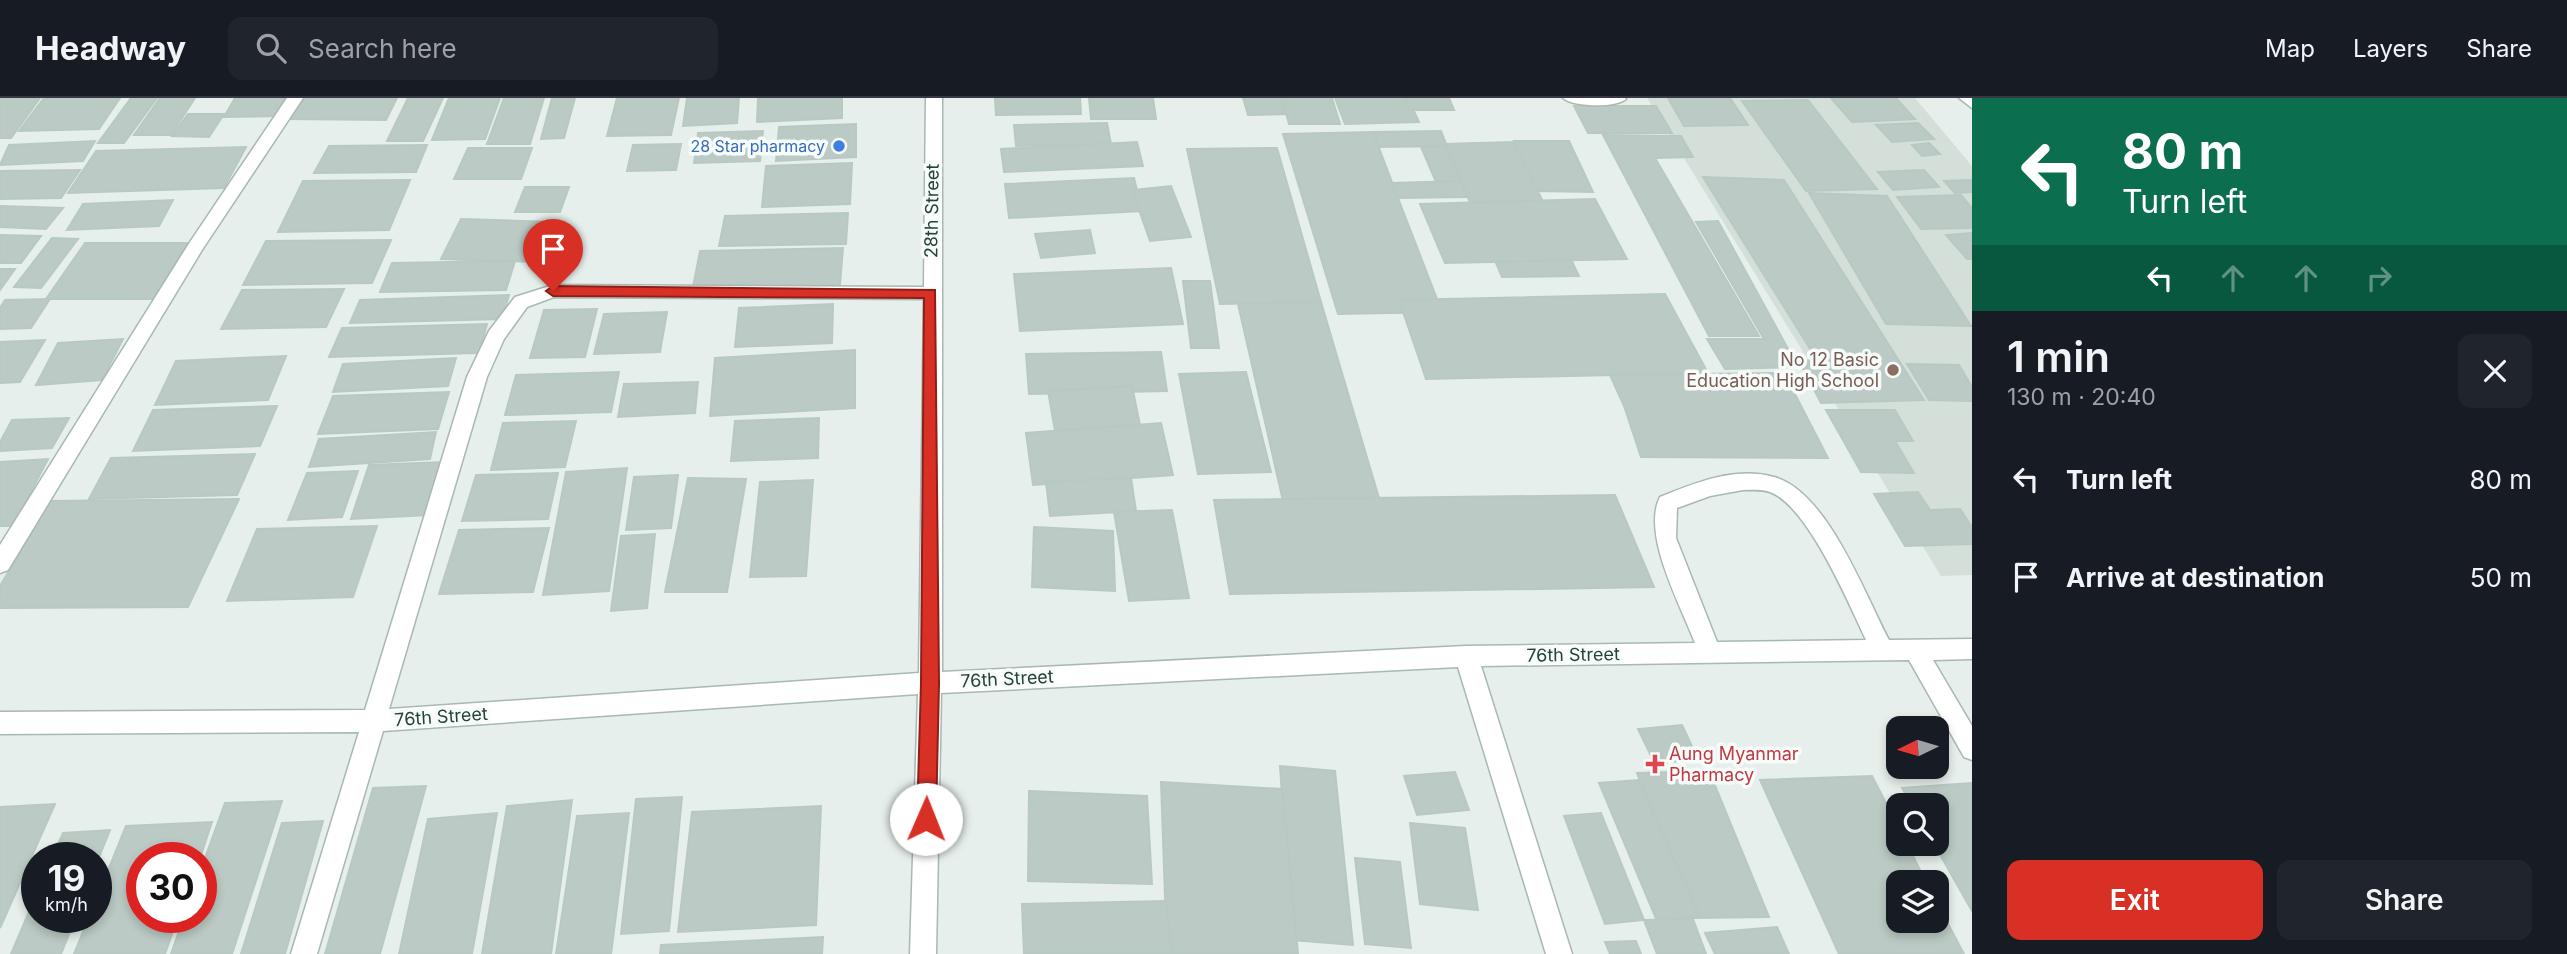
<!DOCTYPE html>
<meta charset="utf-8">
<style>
:root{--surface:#171b24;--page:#20242c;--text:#f1f3f6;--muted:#9ea1a6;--line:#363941;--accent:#d93025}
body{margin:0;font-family:Inter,sans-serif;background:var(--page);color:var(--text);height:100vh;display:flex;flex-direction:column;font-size:26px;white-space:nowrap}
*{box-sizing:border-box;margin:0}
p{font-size:23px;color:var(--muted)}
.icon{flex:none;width:38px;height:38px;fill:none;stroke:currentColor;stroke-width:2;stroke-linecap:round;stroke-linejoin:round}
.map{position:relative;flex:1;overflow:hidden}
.drawer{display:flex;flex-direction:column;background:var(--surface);width:595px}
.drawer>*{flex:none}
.hud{background:#0b6e4f;color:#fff;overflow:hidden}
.needle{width:46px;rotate:265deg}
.buttons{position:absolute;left:1886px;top:618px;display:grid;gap:14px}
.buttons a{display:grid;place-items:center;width:63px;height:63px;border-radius:14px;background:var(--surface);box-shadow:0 4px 10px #0003;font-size:35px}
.speed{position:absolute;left:21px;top:744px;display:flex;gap:14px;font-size:35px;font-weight:700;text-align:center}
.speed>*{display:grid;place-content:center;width:91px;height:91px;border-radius:50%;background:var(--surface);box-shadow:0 4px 10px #0003;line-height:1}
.speed small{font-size:18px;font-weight:400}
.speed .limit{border:10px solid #d22;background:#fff;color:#111}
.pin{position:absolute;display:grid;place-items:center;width:60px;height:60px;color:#fff;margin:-72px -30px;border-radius:50% 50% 50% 0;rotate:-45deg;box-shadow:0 0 7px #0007}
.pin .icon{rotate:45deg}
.me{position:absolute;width:77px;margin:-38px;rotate:1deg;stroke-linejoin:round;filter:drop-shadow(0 0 5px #0008)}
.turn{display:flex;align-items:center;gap:24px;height:147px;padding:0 35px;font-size:32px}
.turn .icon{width:91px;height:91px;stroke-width:2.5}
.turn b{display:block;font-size:49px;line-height:60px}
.lanes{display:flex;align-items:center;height:66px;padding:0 35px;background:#0003;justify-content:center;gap:35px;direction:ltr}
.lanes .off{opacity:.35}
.round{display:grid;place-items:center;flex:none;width:74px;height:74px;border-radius:14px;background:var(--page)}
.headline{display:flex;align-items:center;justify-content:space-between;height:119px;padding:0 35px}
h1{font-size:42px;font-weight:600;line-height:52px}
.action{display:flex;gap:14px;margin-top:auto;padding:14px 35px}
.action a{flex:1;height:80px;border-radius:14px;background:var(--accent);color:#fff;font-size:28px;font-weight:600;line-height:80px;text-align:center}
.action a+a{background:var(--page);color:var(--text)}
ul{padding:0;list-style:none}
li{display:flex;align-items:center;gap:21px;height:98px;padding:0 35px}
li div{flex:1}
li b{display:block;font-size:26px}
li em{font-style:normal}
header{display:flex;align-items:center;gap:42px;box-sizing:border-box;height:98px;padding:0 35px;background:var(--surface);border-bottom:2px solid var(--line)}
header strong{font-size:33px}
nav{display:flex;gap:38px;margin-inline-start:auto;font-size:24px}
.search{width:490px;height:63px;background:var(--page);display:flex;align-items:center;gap:18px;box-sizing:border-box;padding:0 24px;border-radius:14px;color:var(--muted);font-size:26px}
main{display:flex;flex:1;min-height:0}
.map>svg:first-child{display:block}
.built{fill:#d4dfda}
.building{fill:#bbcac4;stroke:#b8c9c2;stroke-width:2}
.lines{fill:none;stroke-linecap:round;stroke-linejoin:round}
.minor-casing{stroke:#a8b8b2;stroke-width:3}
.minor{fill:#fff;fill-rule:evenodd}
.route{fill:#d93025;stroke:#8d1f18;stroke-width:2}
.shop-dot{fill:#3f7fe0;stroke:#f7fbf9;stroke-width:2.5}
.education-dot{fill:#8d6e63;stroke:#f7fbf9;stroke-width:2.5}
.health-dot{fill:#e0444e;stroke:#f7fbf9;stroke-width:2.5}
.labels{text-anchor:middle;stroke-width:7;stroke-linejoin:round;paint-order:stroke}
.far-shop-label{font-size:16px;fill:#366cbe;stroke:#f7fbf9;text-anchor:end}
.street-label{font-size:18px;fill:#24423a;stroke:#f7fbf9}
.education-label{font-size:18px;fill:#785e54;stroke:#f7fbf9;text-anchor:end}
.health-label{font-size:18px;fill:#be3a42;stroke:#f7fbf9;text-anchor:start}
</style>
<header>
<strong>Headway</strong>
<div class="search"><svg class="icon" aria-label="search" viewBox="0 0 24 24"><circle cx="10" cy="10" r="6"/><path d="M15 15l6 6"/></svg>Search here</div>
<nav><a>Map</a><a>Layers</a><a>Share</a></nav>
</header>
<main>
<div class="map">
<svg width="1972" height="856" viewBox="0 0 1972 856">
<rect width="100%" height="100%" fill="#e6efeb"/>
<path class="built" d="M1647,0H1915L1972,68V477L1941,478Z"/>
<g class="building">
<path d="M0,0H40L11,40H0Z"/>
<path d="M44,0H120L99,31L19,33Z"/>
<path d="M131,0H157L124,45H98Z"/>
<path d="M160,0H195L171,37H134Z"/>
<path d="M235,0H291L280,18L224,19Z"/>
<path d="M299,0H397L386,22L286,21Z"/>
<path d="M408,0H443L423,43H387Z"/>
<path d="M449,0H500L485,41L432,42Z"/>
<path d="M504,0H544L530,46H487Z"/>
<path d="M552,0H575L564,40L541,41Z"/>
<path d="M617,0H679L671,37L607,38Z"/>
<path d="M687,0H739L737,25L683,28Z"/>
<path d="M758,0H842V20L757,24Z"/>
<path d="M995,0H1080L1081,16L996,17Z"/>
<path d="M1089,0H1153L1156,21H1091Z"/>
<path d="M1243,0H1285L1290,16L1248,17Z"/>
<path d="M1282,0H1332L1340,26H1289Z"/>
<path d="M1335,0H1408L1419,24L1345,26Z"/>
<path d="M1405,0H1449L1454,12H1409Z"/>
<path d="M1668,0H1730L1748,27L1684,28Z"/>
<path d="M1831,0H1896L1915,21L1852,24Z"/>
<path d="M1808,2L1877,91L1806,93L1742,3Z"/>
<path d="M1574,8H1656L1672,35H1588Z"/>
<path d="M188,16H224L209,39L172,38Z"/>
<path d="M1107,25L1111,46L1016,48L1014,27Z"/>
<path d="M1918,25L1934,41L1892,44L1876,27Z"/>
<path d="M856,26V59L776,63L779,29Z"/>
<path d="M763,33L760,63L694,65L698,35Z"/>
<path d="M1441,33L1447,48L1378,49L1373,34Z"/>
<path d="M1373,34L1398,100L1442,214L1338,216L1283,36Z"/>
<path d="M1603,37L1681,38L1693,59L1655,60L1759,238H1709Z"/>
<path d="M95,43L83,63L0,67L9,47Z"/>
<path d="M1514,43H1569L1593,94L1535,93Z"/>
<path d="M1137,44L1143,68L1004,74L1001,51Z"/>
<path d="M1514,44L1579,178L1502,179L1445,46Z"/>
<path d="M1929,45L1940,56L1922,58L1912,47Z"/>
<path d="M681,46L676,72L627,73L633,47Z"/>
<path d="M427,47L416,74L314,75L329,48Z"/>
<path d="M1446,48L1462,83L1436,84L1421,49Z"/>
<path d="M246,49L224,90L68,95L96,53Z"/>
<path d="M468,50H532L521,81H454Z"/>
<path d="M1277,50L1321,204L1220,206L1187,51Z"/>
<path d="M852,65L850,106L762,109L766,68Z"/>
<path d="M80,72L61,100L0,101V73Z"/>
<path d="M1924,72L1939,89L1893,92L1878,74Z"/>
<path d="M1703,79L1784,82L1924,302L1821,305L1799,263L1817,262Z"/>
<path d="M1134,80L1142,113L1009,120L1005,86Z"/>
<path d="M410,82L389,132L278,134L303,83Z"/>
<path d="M1972,82V94L1955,95L1944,83Z"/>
<path d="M1461,83L1467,99L1398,100L1392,85Z"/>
<path d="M1171,88L1191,139L1150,143L1132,92Z"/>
<path d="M525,89H569L560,114H515Z"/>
<path d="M1809,95L1887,98L1971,228L1886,226Z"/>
<path d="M1961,97L1972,110V130L1921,131L1897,99Z"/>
<path d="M1595,101L1627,161L1445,165L1420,106Z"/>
<path d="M173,102L159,128L67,132L83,106Z"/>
<path d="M0,108L63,110L46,131L0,129Z"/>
<path d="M848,115L846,146L719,148L725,118Z"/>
<path d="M461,121L554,124L538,164L441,161Z"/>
<path d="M1718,123L1798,269L1725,271L1707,241H1764L1696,124Z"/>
<path d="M1090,132L1095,155L1041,160L1035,136Z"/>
<path d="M1972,135V161H1967L1946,137Z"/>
<path d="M0,137L41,138L21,165H0Z"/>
<path d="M52,140L78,141L41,190L14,189Z"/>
<path d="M391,142L372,185L243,187L266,143Z"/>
<path d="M85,145H188L153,201H46Z"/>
<path d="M843,150L840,187L693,189L700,153Z"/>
<path d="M515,163L506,192L380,194L392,165Z"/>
<path d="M1171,170L1183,226L1020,233L1014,176Z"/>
<path d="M0,171H15L0,192Z"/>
<path d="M1183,183H1210L1219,250H1191Z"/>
<path d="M344,191L326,229L221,231L242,192Z"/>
<path d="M1665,196L1708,275L1426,281L1399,202Z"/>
<path d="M509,197L502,221L350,225L360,202Z"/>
<path d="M50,201L31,230L0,231V210L5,202Z"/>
<path d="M1321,204L1379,400L1283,403L1238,206Z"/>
<path d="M833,206L832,245L735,249L739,210Z"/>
<path d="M597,211L585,259L530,260L544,212Z"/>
<path d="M667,214L660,254L594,256L604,216Z"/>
<path d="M487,226L479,255L329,259L342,230Z"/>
<path d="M123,241L102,282L36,287L58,245Z"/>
<path d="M45,242L20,284L0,285V244Z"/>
<path d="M855,252V310L710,318L715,260Z"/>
<path d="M1161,254L1167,293L1029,296L1026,256Z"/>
<path d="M286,258L268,302L155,307L176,263Z"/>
<path d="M456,260L448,288L333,294L343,266Z"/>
<path d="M1907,266L1959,267L1972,289V303L1929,302Z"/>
<path d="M619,274L611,314L505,317L516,277Z"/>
<path d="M1246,274L1271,374L1198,376L1179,276Z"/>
<path d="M1784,275L1828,360L1641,359L1624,308L1610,277Z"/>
<path d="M698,284L695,315L618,319L624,286Z"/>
<path d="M1132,288L1140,327L1055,333L1048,293Z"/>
<path d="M449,294L438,331L318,336L333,298Z"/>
<path d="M277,308L260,348L133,353L153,312Z"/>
<path d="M1826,312H1895L1913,343H1895L1914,375L1861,374Z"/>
<path d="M69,320L52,350L0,353V344L12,322Z"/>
<path d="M819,320L818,360L731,363L735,323Z"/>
<path d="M576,323L565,369L491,372L503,325Z"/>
<path d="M1161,325L1173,377L1033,387L1026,335Z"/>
<path d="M436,334L430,361L309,369L319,341Z"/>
<path d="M255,356L237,397L89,401L111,360Z"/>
<path d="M48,361L13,428H0V364Z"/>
<path d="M444,364L429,417L351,421L369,367Z"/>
<path d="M627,370L609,493L543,497L566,374Z"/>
<path d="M358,373L342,419L288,422L307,375Z"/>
<path d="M558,375L548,421L462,423L476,377Z"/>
<path d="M678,377L671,430L626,432L634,379Z"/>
<path d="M688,380L746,381L727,494H665Z"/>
<path d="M1131,380L1136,413L1050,418L1046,384Z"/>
<path d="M813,382L806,478L750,479L760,384Z"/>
<path d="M1918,394L1930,412L1960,411L1972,429V446L1905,448L1874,396Z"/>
<path d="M1615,397L1654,489L1230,496L1214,402Z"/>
<path d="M239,401L188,509L0,510V488L50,403Z"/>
<path d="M1172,412L1189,500L1129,503L1114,414Z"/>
<path d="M377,428L353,499L227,503L257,431Z"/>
<path d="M1034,429L1113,433L1115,493L1032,489Z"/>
<path d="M549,430L533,494L439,496L459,432Z"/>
<path d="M655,436L647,510L611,513L621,438Z"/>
<path d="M1682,627L1698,661L1655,666L1638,631Z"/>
<path d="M1280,668L1335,673L1353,847L1292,842Z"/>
<path d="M1709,673L1769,819L1692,820L1637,675Z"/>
<path d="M1455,674L1469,712L1417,717L1404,678Z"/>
<path d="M1872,678L1899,730V746H1907L1926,784H1899V822H1937V805L1964,856H1839L1760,682Z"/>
<path d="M1639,682L1700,819L1657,823L1599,685Z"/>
<path d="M1161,684L1282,691L1298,856H1167Z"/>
<path d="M1972,685V813L1934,746H1937V707H1912L1902,690Z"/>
<path d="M426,688L380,856H325L373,690Z"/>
<path d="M1029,693L1147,698L1152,786L1028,783Z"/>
<path d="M682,699L669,833L621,836L636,701Z"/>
<path d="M572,702L551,856H482L507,708Z"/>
<path d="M282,703L232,856H171L184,819H201V771L225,705Z"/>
<path d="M55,706L0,830V709Z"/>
<path d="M821,708L816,827L678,834L692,714Z"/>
<path d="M497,715L472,856H399L428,721Z"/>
<path d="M629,715L611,856H556L577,718Z"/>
<path d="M1601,715L1644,822L1605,826L1564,718Z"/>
<path d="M323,723L285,856H241L282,725Z"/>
<path d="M212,724L200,760H142V819H178L165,856H74L89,819H96V802L126,728Z"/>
<path d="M1410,725L1465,730L1478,812L1420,806Z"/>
<path d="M110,732L96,767V760H52L63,735Z"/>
<path d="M1355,760L1400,764L1411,850L1365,846Z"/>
<path d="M37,795V819H76L61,856H11Z"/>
<path d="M1166,803L1172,855L1024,856L1022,806Z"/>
<path d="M1693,821L1706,856H1657L1644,822Z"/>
<path d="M1777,829L1789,856H1715L1705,835Z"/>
<path d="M823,839L822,856H660L661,847Z"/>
<path d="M1636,843L1641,856H1610L1605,844Z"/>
</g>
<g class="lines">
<defs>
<g id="minor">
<path d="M287,0H303L202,152L8,472L0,475V447L190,144Z"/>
<path d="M926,0H942V574L1466,548L1695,545C1681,508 1641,436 1660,399C1694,385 1736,368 1774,379C1827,393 1865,497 1889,542L1972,541V561L1933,562L1972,628V662L1964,659L1909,562L1481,568L1572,856H1546L1458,569L941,595L936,856H910L918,596L383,633L317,856H291L359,634L0,636V614L365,612L467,279L489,233L515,199L553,187L924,189ZM554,199L924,201L919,575L389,611L487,279L504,241L527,209ZM1743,392C1752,392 1762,391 1770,394C1808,408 1849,506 1866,542L1717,544L1676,440L1677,410L1710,398Z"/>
<path d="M1563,0H1625L1626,1C1616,10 1573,9 1563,0Z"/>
<path d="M1959,0H1972V10Z"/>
</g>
</defs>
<use href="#minor" class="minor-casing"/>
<use href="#minor" class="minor"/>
</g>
<path class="route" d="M553,188L935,192L939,585L936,721L933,727L926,730L920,727L917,721L921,585L924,200L553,198L546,193Z"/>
<circle class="shop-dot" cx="839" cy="48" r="7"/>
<circle class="education-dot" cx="1893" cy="272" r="7"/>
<path class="health-dot" d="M1651.5 655.5h7v7h7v7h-7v7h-7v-7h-7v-7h7z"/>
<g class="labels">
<g class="far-shop-label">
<text x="825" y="54">28 Star pharmacy</text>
</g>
<g class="street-label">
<text transform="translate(932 113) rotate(-89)" y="6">28th Street</text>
<text transform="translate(1573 557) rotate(-1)" y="6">76th Street</text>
<text transform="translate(1007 581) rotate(-3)" y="6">76th Street</text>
<text transform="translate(441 619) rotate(-4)" y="6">76th Street</text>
</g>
<g class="education-label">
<text x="1879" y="268">No 12 Basic<tspan x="1879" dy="21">Education High School</tspan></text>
</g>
<g class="health-label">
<text x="1669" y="662">Aung Myanmar<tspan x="1669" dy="21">Pharmacy</tspan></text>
</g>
</g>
</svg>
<div class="buttons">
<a><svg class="needle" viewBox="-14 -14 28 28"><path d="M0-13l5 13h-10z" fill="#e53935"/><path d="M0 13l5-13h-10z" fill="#9ea1a6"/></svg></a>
<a><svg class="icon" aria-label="search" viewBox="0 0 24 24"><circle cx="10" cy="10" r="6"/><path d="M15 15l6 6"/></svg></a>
<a><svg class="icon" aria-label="layers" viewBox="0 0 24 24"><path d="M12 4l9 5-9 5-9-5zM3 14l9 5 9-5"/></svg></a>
</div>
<div class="speed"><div>19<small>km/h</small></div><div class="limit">30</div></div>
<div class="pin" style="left:553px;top:193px;background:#d93025"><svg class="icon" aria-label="arrive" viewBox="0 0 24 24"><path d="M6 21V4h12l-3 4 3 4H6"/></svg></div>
<svg class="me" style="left:926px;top:721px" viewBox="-20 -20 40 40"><circle r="19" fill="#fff"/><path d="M0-13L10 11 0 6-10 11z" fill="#d93025"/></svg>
</div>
<section class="drawer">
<div class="hud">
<div class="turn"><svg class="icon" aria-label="left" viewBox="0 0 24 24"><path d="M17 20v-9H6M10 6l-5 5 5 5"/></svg><div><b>80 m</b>Turn left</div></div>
<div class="lanes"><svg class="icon" aria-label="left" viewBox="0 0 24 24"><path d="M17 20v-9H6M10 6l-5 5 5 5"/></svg><svg class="icon off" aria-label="ahead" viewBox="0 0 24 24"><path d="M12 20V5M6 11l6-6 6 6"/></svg><svg class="icon off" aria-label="ahead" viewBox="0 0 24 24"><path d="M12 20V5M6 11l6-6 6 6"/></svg><svg class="icon off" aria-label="right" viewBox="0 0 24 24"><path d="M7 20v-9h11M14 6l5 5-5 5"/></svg></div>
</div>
<div class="headline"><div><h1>1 min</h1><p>130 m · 20:40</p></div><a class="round"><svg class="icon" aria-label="close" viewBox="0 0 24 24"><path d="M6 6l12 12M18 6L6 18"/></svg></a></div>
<ul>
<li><svg class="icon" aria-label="left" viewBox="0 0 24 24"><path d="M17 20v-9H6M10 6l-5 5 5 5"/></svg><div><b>Turn left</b></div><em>80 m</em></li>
<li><svg class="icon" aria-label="arrive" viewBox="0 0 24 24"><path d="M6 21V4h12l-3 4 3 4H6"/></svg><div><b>Arrive at destination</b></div><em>50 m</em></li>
</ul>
<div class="action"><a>Exit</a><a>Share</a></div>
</section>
</main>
